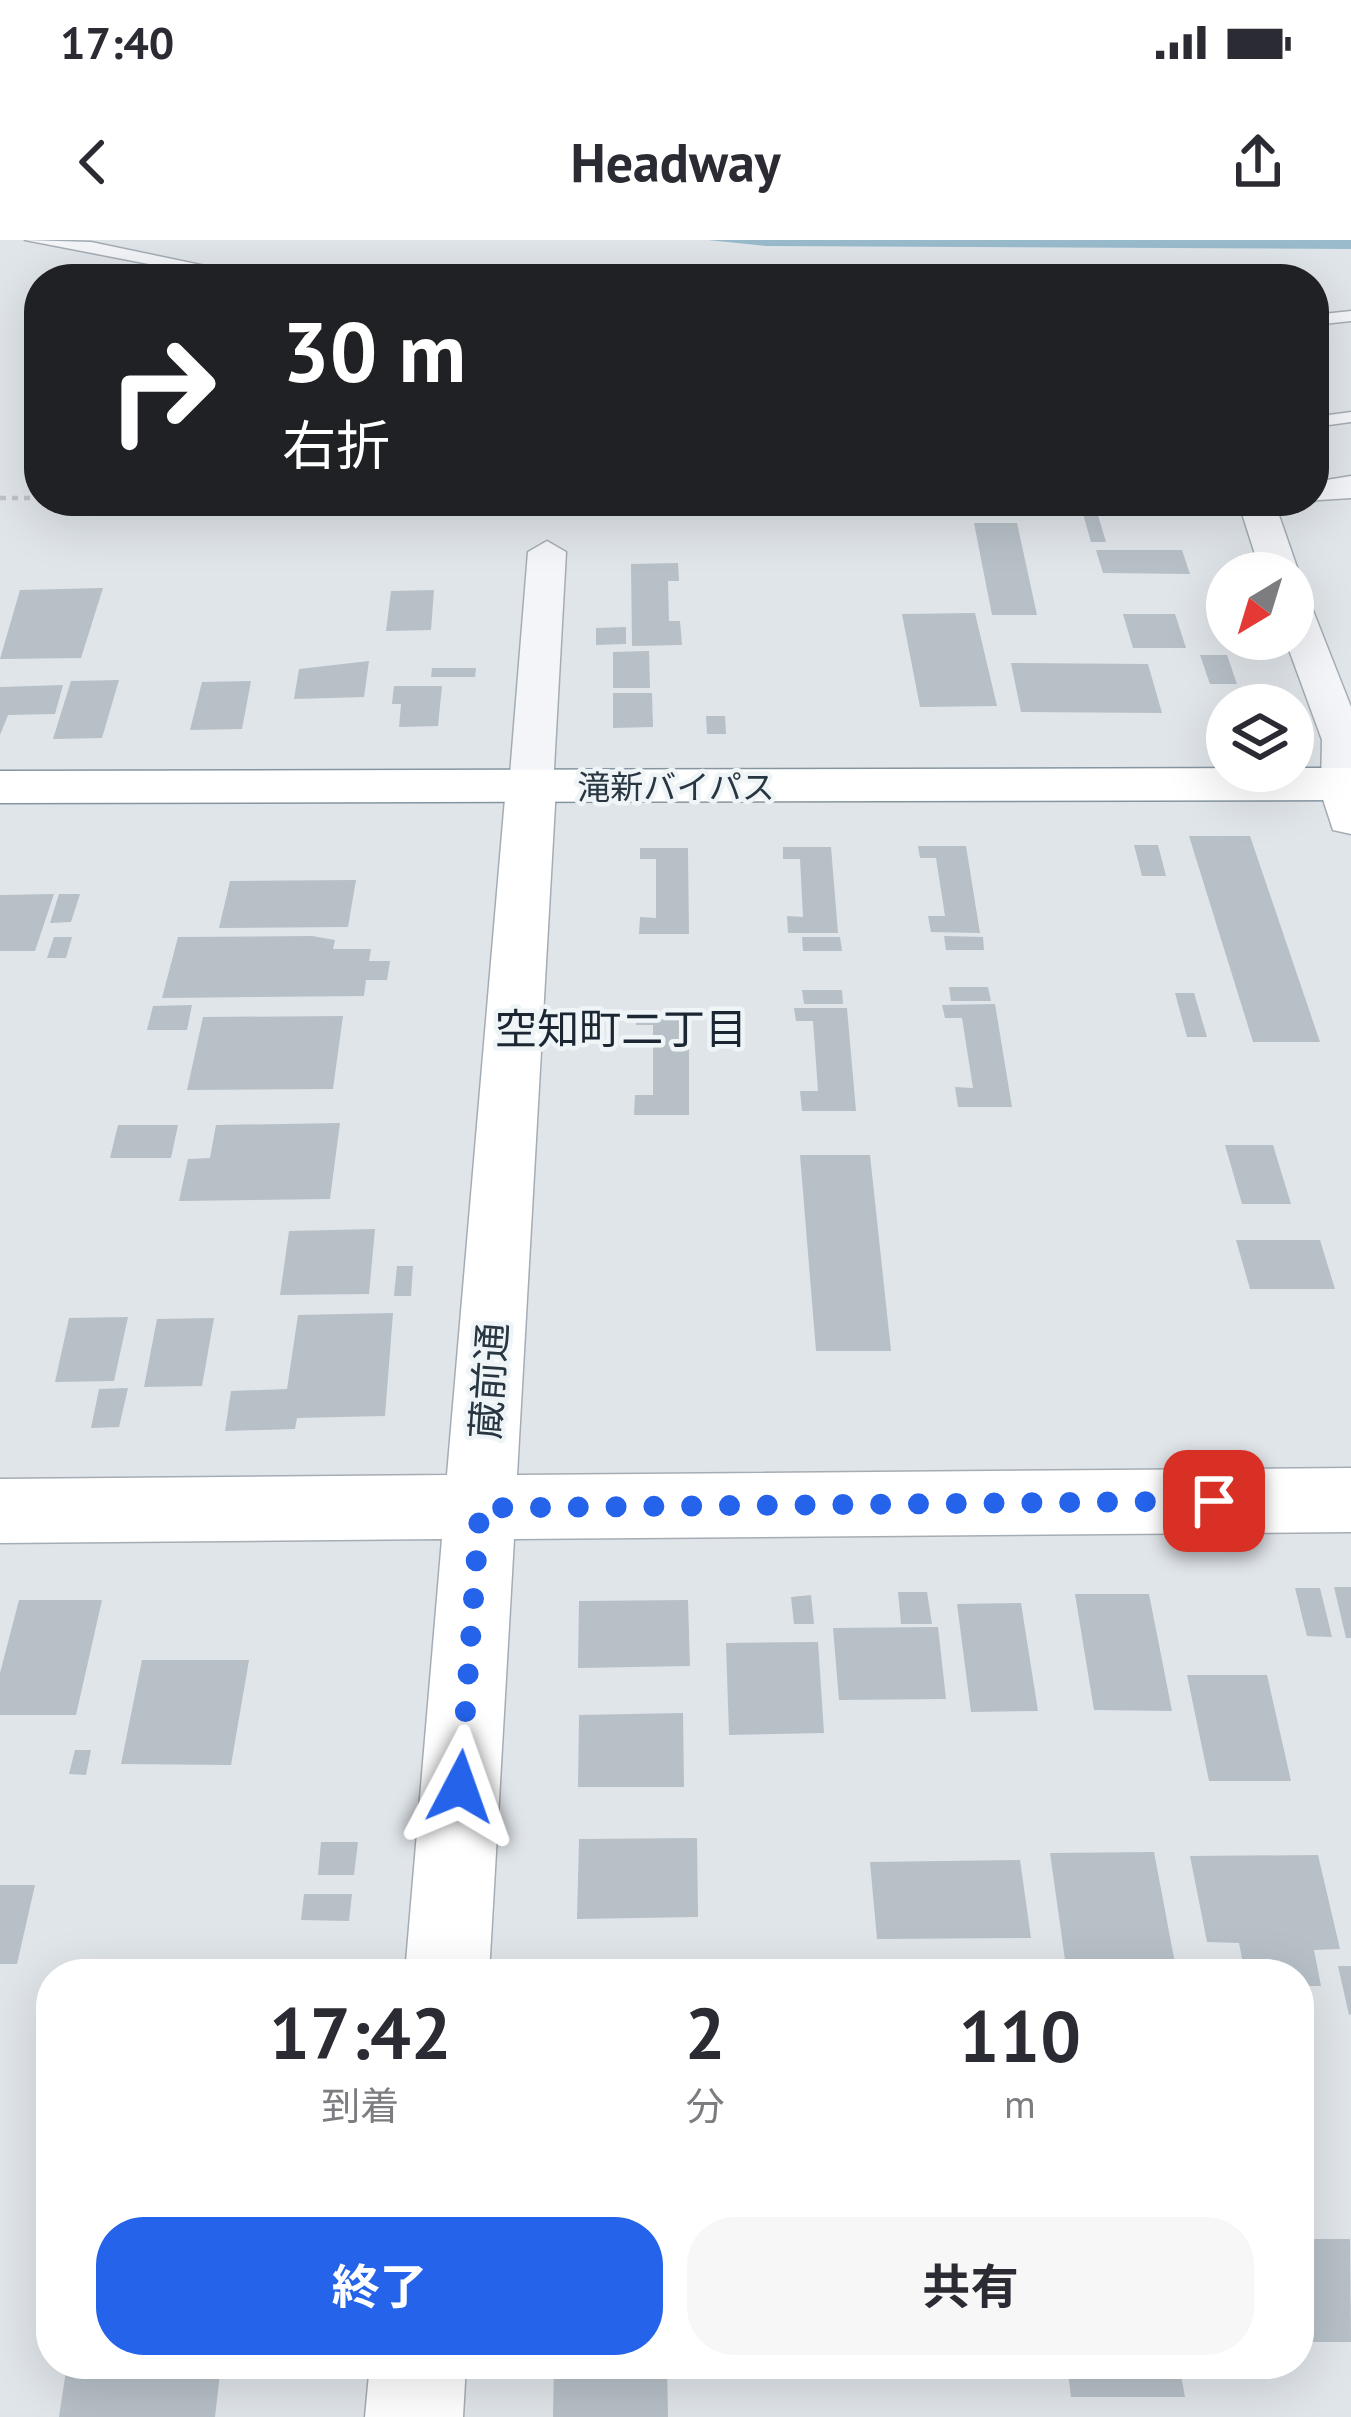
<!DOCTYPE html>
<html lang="ja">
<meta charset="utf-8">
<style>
:root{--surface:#fff;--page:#f7f7f7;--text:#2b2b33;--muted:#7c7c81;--accent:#2563eb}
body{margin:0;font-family:"PT Sans","Noto Sans JP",sans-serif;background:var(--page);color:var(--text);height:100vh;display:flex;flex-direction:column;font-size:45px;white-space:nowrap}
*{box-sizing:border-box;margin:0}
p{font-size:39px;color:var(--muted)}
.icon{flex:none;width:66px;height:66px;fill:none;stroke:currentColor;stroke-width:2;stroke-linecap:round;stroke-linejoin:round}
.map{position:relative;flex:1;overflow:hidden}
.side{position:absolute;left:36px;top:1719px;width:1278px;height:420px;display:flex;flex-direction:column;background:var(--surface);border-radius:48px;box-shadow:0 12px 48px #0002}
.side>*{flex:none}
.banner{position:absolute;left:24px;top:24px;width:1305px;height:252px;border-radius:48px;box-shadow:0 12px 48px #0002;background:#202124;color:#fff;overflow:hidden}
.needle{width:78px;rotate:218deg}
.buttons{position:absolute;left:1206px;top:312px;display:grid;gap:24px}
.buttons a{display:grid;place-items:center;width:108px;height:108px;border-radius:50%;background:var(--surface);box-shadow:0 12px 48px #0002;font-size:60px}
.pin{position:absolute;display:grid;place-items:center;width:102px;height:102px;color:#fff;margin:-51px;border-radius:24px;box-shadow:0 6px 18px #0006}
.me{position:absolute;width:132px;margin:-66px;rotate:4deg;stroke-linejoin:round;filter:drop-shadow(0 0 9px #0008)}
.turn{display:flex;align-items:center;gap:42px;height:252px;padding:0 60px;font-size:54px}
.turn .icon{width:156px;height:156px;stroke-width:2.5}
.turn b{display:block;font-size:84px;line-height:102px}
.eta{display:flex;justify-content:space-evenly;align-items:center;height:204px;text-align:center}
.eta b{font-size:72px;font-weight:700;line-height:84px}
.cta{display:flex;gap:24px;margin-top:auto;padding:24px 60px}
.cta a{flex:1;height:138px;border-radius:48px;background:var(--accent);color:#fff;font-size:48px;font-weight:700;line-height:138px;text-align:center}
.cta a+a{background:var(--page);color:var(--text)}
.status{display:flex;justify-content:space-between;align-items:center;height:84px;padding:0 60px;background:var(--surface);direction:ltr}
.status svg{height:33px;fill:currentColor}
header{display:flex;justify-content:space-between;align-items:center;height:156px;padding:0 60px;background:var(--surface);font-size:54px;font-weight:700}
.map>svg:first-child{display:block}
.water{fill:#99bbcb}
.building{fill:#b7c0c7}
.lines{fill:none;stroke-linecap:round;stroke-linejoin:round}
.lane-casing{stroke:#a5adb4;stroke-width:3}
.street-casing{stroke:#a5adb4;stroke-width:3}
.secondary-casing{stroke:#a5adb4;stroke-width:3}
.highway-casing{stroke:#8696a1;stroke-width:3}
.path{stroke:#bec3c9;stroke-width:4.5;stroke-dasharray:6 6;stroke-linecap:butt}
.lane{fill:#f3f5f8;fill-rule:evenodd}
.street{fill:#f3f5f8;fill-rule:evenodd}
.secondary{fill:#fff;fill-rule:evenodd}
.highway{fill:#fff;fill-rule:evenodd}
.route{stroke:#2563eb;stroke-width:21;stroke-dasharray:0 37.8}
.labels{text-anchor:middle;stroke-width:9;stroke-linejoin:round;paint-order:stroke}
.far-street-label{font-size:33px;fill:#283642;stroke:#eff4f7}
.street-label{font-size:39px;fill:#283642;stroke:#eff4f7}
.neighbourhood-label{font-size:42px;fill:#1a2733;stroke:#eff4f7}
</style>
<div class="status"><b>17:40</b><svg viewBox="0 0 49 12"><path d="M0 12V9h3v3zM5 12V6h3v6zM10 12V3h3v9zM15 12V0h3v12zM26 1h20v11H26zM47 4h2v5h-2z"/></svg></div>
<header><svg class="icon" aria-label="back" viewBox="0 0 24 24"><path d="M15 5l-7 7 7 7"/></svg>Headway<svg class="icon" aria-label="share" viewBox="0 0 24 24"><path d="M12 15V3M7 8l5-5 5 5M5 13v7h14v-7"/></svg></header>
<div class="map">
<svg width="1351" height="2177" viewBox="0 0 1351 2177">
<rect width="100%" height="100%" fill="#e0e5ea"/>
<path class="water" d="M708,0H1351V9L766,6Z"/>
<g class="building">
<path d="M1083,274L1098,275L1106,302H1091Z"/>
<path d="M974,283H1017L1037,375H992Z"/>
<path d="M1096,310H1182L1190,334L1103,333Z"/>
<path d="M678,323L679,341H668L669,381H680L682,405L632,406L631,324Z"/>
<path d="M103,348L81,418L0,419L20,350Z"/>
<path d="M434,350L431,390L386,391L391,351Z"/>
<path d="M975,373L997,466L920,467L902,374Z"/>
<path d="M1123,374H1175L1186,408H1133Z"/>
<path d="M626,387V404L596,405V388Z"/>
<path d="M649,411L650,448H613V412Z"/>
<path d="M1200,415H1227L1237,444H1210Z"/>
<path d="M369,421L364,457L294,459L299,429Z"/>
<path d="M1011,423L1148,424L1162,473L1021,472Z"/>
<path d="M432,428H476L475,437H431Z"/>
<path d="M119,440L102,498L53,499L71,441Z"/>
<path d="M251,441L242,489L190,490L202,442Z"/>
<path d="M63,445L55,474L8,475L0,495V447Z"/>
<path d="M394,446H442L438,486L399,487L401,464H392Z"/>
<path d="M613,453H652L653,487L613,488Z"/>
<path d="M706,476H725L726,494H707Z"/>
<path d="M1189,596H1250L1320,802H1253Z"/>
<path d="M1134,605H1158L1166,636H1142Z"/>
<path d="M918,606H966L980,693L931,692L928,676H945L936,618H920Z"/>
<path d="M783,607H831L838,693H788L787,676L803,677L800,619H783Z"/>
<path d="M640,608H688L689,694H639L640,677L656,678V619H640Z"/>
<path d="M356,640L348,687L219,688L230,641Z"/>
<path d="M54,654L35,711H0V655Z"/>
<path d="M59,654H80L71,682L50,683Z"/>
<path d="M312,696L335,700L333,709H371L369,721H390L387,740H366L364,756L162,758L178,697Z"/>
<path d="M944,696L983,697L984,710H946Z"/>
<path d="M54,697H72L66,718H47Z"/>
<path d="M802,697H840L842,711H803Z"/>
<path d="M949,747H988L991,761H951Z"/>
<path d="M802,750H842L843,764H804Z"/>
<path d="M1175,753H1194L1207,797H1187Z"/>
<path d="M995,764L1012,867H958L955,847L973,848L962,778H945L942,765Z"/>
<path d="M192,765L187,790H147L153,766Z"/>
<path d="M794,768H847L856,871H802L800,851H818L813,781H796Z"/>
<path d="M636,771L689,772V875H634L635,855H653V785H636Z"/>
<path d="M343,776L333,849L187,850L203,777Z"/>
<path d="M340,883L330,959L179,961L188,919L210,918L216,885Z"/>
<path d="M118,885H178L171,918H110Z"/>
<path d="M1225,905H1273L1291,964H1242Z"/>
<path d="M800,915H870L891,1111H816Z"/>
<path d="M375,989L369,1054L280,1055L289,991Z"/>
<path d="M1236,1000H1320L1335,1049H1250Z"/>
<path d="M397,1026H413L411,1056H394Z"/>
<path d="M393,1073L385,1176L297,1178L295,1189L225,1191L231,1151L287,1149L298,1075Z"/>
<path d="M128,1077L114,1141L55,1142L69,1078Z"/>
<path d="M214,1078L202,1146L144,1147L157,1079Z"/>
<path d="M128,1148L119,1187L91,1188L99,1149Z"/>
<path d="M1334,1347H1351V1398H1346Z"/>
<path d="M1295,1348H1320L1332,1397L1307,1396Z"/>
<path d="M898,1352H927L932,1384H901Z"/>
<path d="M1075,1354H1149L1172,1471L1094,1470Z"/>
<path d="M811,1355L814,1384H794L791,1357Z"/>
<path d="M19,1360H102L76,1475H0V1433Z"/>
<path d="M688,1360L690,1426L578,1428L579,1361Z"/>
<path d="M1021,1363L1038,1471L971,1472L957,1364Z"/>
<path d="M938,1387L946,1459L839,1460L833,1388Z"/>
<path d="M818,1402L824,1493L729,1495L726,1403Z"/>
<path d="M142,1420H249L231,1525L121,1524Z"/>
<path d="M1187,1435H1267L1291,1541H1209Z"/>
<path d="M683,1473L684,1547H578L579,1475Z"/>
<path d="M75,1510H91L86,1535L69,1534Z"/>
<path d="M697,1598L698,1677L577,1679L579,1599Z"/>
<path d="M321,1602H358L354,1635H318Z"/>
<path d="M1154,1612L1177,1734H1067L1050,1613Z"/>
<path d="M1318,1615L1340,1709L1314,1710L1321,1746H1299V1734H1245L1239,1703L1207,1702L1190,1616Z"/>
<path d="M1020,1620L1031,1698L877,1699L870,1622Z"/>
<path d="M0,1645H35L17,1724H0Z"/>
<path d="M304,1654H352L349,1681L301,1680Z"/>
<path d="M1338,1726H1351V1774L1349,1775Z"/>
<path d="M1299,1999H1350L1351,2102H1299Z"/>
<path d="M67,2124H221L215,2177H59Z"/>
<path d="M554,2124H667L668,2177H553Z"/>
<path d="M1067,2124H1179L1185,2157H1071Z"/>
</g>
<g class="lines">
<defs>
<g id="lane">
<path d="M25,0L91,2L268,39H226Z"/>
<path d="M1351,71V81L1314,85V75Z"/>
<path d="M1351,172V182L1314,187V177Z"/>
</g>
<g id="street">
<path d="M1351,236V258L1303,261H1314V242Z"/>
<path d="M1238,261H1274L1299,333L1293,341V333H1261Z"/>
<path d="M547,301L566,312L553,547L546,557H516L509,547L528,312Z"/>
<path d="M1293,356L1312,368L1351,467V555L1328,554L1321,544L1322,500L1285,399H1293Z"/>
</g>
<g id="secondary">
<path d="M1343,528L1351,530V594L1333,590L1318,544L1325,533Z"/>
<path d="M531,531L549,536L556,547L517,1235L1351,1228V1292L514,1299L489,1734H405L442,1299L0,1303V1239L447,1235L506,547L513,536Z"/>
<path d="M370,2124H466L463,2177H365Z"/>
</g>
<path id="highway" d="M1293,528H1351V560L0,563V531Z"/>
</defs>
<use href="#lane" class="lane-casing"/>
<use href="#street" class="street-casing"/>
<use href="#secondary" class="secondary-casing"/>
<use href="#highway" class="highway-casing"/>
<path class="path" d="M0,258H39"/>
<use href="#lane" class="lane"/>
<use href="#street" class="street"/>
<use href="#secondary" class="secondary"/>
<use href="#highway" class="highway"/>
</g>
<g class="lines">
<path class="route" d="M460,1547L480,1268L1214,1261"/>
</g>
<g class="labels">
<g class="far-street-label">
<text x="676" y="559">滝新バイパス</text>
</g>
<g class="street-label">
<text transform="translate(489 1141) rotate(-86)" y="14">蔵前通</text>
</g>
<g class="neighbourhood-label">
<text x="621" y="804">空知町二丁目</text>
</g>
</g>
</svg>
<div class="buttons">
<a><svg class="needle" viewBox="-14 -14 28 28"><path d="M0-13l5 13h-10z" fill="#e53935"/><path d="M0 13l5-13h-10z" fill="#7c7c81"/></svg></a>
<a><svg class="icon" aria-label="layers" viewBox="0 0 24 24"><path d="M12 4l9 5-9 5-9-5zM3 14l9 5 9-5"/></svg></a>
</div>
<div class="pin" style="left:1214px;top:1261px;background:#d93025"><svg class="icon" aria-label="arrive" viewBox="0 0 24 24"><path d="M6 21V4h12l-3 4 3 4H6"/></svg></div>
<svg class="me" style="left:460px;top:1547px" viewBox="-20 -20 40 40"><path d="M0-17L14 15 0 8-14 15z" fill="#2563eb" stroke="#fff" stroke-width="4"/></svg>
<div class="banner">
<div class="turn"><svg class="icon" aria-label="right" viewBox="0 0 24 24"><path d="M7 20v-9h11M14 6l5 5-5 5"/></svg><div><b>30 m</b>右折</div></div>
</div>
<section class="side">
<div class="eta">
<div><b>17:42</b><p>到着</p></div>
<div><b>2</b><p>分</p></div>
<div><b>110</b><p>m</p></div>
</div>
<div class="cta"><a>終了</a><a>共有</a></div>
</section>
</div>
